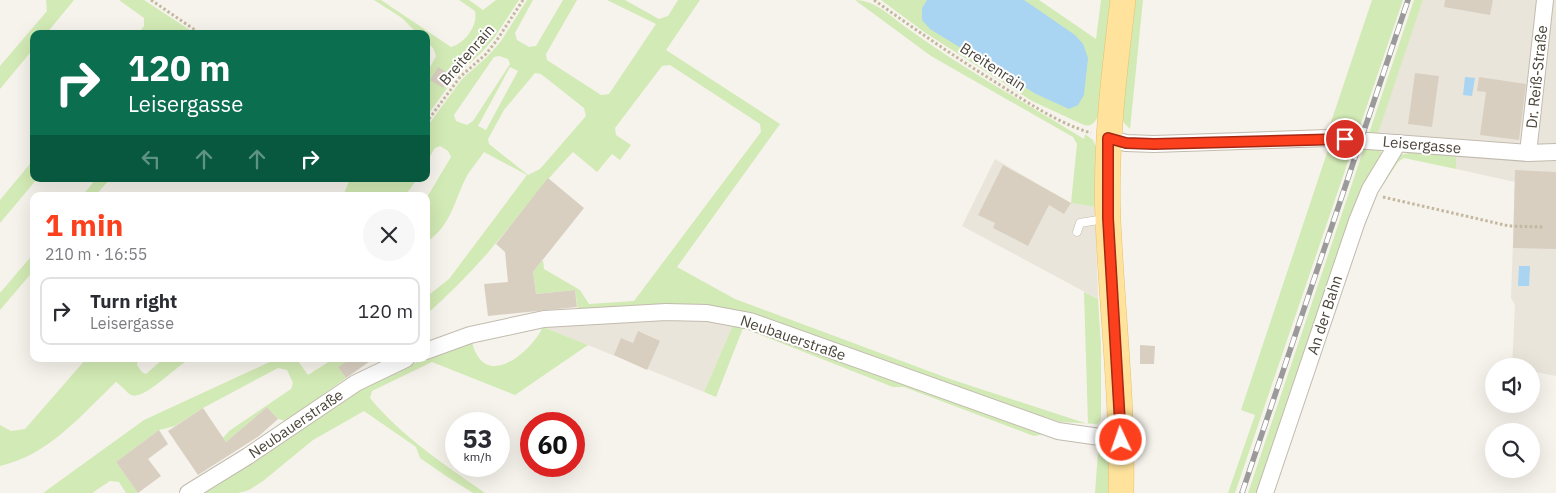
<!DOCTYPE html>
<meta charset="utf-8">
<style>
:root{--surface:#fff;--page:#f7f7f7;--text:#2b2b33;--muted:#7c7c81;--line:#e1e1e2;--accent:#fc3f1d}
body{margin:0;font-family:"IBM Plex Sans",sans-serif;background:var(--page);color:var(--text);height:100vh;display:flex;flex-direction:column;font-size:19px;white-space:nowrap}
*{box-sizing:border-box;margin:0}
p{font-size:16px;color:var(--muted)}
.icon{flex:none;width:28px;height:28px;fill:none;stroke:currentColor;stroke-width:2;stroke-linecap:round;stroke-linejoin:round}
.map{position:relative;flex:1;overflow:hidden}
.sheet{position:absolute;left:30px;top:192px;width:400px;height:170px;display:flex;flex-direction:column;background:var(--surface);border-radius:10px;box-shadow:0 5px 20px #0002}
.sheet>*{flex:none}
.banner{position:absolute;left:30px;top:30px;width:400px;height:152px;border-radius:10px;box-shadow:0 5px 20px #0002;background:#0b6e4f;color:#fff;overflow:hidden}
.tools{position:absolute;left:1485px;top:358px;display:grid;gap:10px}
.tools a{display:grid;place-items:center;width:55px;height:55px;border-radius:50%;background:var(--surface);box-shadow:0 5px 20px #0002;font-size:25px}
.speed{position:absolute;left:445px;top:412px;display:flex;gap:10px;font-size:25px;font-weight:700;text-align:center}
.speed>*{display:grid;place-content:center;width:65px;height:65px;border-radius:50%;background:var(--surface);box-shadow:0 5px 20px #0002;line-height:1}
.speed small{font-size:12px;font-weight:400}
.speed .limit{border:8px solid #d22;background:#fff;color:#111}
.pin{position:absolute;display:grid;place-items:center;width:42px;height:42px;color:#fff;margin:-21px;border:2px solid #fff;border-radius:50%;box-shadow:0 1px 5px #0007}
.me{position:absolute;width:55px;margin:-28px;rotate:357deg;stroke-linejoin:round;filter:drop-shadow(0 0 4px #0008)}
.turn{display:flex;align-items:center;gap:18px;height:105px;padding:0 15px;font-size:22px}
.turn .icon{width:65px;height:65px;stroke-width:2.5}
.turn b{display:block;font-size:35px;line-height:42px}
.lanes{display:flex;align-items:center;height:48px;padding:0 15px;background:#0003;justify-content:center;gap:25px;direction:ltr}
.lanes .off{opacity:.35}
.round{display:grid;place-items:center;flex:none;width:52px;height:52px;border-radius:26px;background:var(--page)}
.head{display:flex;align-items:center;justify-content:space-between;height:85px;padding:0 15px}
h1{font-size:30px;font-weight:700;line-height:38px;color:var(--accent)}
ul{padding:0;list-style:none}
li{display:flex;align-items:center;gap:15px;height:68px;margin:0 10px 8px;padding:0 5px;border:2px solid var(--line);border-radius:10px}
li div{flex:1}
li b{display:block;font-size:19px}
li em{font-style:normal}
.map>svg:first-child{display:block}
.residential{fill:#eae5da}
.green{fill:#d2eab5;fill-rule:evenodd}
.water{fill:#a9d4f2}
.building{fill:#d8cfc1}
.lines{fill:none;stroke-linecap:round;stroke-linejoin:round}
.service-casing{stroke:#c2bbae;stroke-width:9}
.minor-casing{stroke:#c2bbae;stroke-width:18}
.primary-casing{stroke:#e6c16a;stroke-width:26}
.path{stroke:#c4b79f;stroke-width:3;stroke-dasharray:2.5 2.5;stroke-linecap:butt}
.service{stroke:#fff;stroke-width:8}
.minor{stroke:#fff;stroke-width:16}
.primary{stroke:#ffe39c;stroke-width:25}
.rail-casing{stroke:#9a9a9a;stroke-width:5.5}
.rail{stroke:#fff;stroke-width:4;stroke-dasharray:11;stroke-linecap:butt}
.route-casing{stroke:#a42913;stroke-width:12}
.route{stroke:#fc3f1d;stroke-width:9}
.labels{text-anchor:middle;stroke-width:4;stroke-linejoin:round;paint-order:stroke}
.street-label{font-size:15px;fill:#4b4439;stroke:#fff}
</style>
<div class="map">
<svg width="1556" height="493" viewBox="0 0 1556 493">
<rect width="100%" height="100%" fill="#f6f3ec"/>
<g class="residential">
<path d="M1423,0H1556V376L1531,371V366H1512L1515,305L1511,298L1515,182L1456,169V157L1372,149Z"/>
<path d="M995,159L1071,203L1095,207L1098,299L962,226Z"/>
<path d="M665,318L704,320L733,325L704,392L543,327Z"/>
</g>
<g class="green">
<path d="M46,0H74L46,34H34V48L0,89V66L47,11Z"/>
<path d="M119,0H144L196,34H138L144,26V18Z"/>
<path d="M374,0H381L451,47C465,43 478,26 475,11L459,0H469L483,10L496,0H519L494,38L483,51L457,75L426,117V75L436,56L433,48L426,42V34H418L402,18Z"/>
<path d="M527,0H533L515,33L517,40L529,47L536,46L563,0H577L546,54L547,60L601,95L609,94L656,24L607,0H625L659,19L668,16L678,0H700L666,50L780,124L677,267L735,299L950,379L1088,424L1084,292L1098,299L1101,346V420L1097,424L1061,422L692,305L652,304L578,310L575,290L536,294L533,272L543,260L544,269L580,290L589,304L634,301L761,132L760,124L670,65L662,66L615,128L616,135L631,145L620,160L612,154L597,172L573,152C545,181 522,212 496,243C475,269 451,292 426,315V297L449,279L527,175L484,152C479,159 473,167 468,174C453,201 454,222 426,243V199L451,157L448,151L440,146L435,148L426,163V128L462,79L488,56L501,41ZM499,56L508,59L510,64L473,121L467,125L456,121L454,115L494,57ZM510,67L518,71L486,130L478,126ZM535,73L541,74L584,108L586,116L540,169L528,175L489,144L488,139L504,110Z"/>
<path d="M855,0C875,0 890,16 907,28C963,69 1025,102 1084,139L1085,134L1093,140L1096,147L1095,207L1071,203L1077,144L1073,137L931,56Z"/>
<path d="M881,0H1039L1096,39L1101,0H1113L1099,113C1096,121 1093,127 1084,125L1032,101L927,34Z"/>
<path d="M1133,0H1143L1130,129L1124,123L1121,115Z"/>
<path d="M1372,0H1403L1358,132L1328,131Z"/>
<path d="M1414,0H1423L1378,133H1369Z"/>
<path d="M1329,147H1353L1235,493H1228L1255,415L1241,410Z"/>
<path d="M1364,148L1380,150L1383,155L1261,493H1248Z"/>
<path d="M1413,152L1456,157V169L1404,158L1398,162L1381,188L1380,184L1396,156Z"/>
<path d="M34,159V179H37L0,223V200Z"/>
<path d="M96,179H110L95,196H82Z"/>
<path d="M350,179H417L405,196H343Z"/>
<path d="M34,253V270L0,310V293Z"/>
<path d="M733,325L749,327L1045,434L1034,436L904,387H893L743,328L716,397L704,392Z"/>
<path d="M543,327L588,345L515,395L432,362L372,391L370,398C402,437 444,464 485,493H473L446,476L420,458L416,447L364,411L313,440L263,481L249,490L238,493H202L358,391L423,359L472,342C484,391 530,354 543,327Z"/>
<path d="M86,359H138L137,365L142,372L146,374L163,359H190C177,365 144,401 131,395C126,392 121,385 116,382C81,415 49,455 0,466V425L11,431L25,429Z"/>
<path d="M276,359H300L298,361L308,375L333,359H350L338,367L346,378L286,421L278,419L267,407L226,442L223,438L229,431L291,389L293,383L287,370L278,368L203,408L175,426L159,430L116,462L138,493H126L119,482L110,481L92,493H43L144,420Z"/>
<path d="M1098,452L1111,459L1113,493H1095Z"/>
</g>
<g class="water">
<path d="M927,0H1024L1075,35L1083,44L1088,58L1084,95L1078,105L1069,109L1036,94L930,29L922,20V8Z"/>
<path d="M1465,77L1475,78L1472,96L1463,95Z"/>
<path d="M1519,266H1530L1529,286H1518Z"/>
</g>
<g class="building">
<path d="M1445,0H1493L1490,15L1444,7Z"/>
<path d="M438,67L451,75L443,88L430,80Z"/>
<path d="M1415,73L1439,76L1432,127L1408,124Z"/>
<path d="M1479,77L1526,84L1519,140L1480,135L1486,92L1477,91Z"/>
<path d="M1003,165L1071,203L1064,214L1049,205L1028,246L993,228L995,223L978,215Z"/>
<path d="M1515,170L1556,172V249L1513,248Z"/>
<path d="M548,178L584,208L533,272L536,294L575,290L577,307L488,316L484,284L508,282L505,252L496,244Z"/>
<path d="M638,331L660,341L647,370L614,355L621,338L633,343Z"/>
<path d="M1140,345L1155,346L1154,364H1140Z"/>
<path d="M350,359H373L346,378L338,367Z"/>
<path d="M267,407L278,419L259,436L198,475L168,431L203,408L226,442Z"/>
<path d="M159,430L168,444L148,459L161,476L138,493L116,462Z"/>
</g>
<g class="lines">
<defs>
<path id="service" d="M1077,232L1080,223L1104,219"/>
<g id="minor">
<path d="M1108,138L1126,143L1154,144L1328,138L1528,153L1556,152"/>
<path d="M1528,153L1545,0"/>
<path d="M426,351L470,335L544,319L666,312L707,313L750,321L1058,431L1121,440"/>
<path d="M188,493L248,456L356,383L406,359"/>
<path d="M1265,493L1357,221L1370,189L1398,143"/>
</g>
<path id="primary" d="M1121,493C1123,402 1112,311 1108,220C1105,146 1114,73 1123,0"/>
</defs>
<use href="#service" class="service-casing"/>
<use href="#minor" class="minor-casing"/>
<use href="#primary" class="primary-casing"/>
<g class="path">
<path d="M151,0L201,34"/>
<path d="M874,0C913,28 952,55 992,80C1024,100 1055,122 1091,133"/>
<path d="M426,123L460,77L486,54L497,40L523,0"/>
<path d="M1383,197L1509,226L1543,227"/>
</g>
<use href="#service" class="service"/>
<use href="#minor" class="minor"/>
<use href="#primary" class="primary"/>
<defs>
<path id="rail" d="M1242,493L1408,0"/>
</defs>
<use href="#rail" class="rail-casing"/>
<use href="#rail" class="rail"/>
</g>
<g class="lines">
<defs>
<path id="route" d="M1121,440L1108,218V138L1126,143L1154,144L1345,139"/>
</defs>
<use href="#route" class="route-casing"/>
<use href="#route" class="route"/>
</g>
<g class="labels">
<g class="street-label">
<text transform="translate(467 55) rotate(-49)" y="5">Breitenrain</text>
<text transform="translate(993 67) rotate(33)" y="5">Breitenrain</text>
<text transform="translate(1537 77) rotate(-84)" y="5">Dr. Reiß-Straße</text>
<text transform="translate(1422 145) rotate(5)" y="5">Leisergasse</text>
<text transform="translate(1325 315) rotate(-72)" y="5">An der Bahn</text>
<text transform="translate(793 338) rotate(19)" y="5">Neubauerstraße</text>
<text transform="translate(296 424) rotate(-34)" y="5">Neubauerstraße</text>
</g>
</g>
</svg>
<div class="tools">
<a><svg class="icon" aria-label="sound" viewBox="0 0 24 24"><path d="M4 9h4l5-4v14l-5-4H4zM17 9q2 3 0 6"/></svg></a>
<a><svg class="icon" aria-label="search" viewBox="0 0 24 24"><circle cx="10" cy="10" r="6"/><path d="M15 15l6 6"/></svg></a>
</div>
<div class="speed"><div>53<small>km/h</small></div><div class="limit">60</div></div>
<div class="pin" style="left:1345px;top:139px;background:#d93025"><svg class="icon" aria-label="arrive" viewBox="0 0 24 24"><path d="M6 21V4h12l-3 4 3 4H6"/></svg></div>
<svg class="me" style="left:1121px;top:440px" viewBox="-20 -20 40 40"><circle r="17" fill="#fc3f1d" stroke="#fff" stroke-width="3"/><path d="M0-11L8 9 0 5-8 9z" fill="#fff"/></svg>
<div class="banner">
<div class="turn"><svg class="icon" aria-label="right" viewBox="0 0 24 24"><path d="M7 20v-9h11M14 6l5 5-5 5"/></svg><div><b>120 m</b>Leisergasse</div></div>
<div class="lanes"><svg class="icon off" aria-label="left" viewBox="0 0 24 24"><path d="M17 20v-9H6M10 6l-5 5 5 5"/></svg><svg class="icon off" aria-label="ahead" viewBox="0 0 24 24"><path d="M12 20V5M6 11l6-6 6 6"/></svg><svg class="icon off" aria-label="ahead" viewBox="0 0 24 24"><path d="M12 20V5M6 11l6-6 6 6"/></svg><svg class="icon" aria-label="right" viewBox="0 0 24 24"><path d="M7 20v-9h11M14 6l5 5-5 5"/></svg></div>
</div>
<section class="sheet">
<div class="head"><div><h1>1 min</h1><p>210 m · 16:55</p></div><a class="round"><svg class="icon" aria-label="close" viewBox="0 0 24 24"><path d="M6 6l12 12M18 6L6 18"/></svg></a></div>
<ul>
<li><svg class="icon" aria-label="right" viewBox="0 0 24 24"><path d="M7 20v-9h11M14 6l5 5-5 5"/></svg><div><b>Turn right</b><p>Leisergasse</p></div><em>120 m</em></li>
</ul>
</section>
</div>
